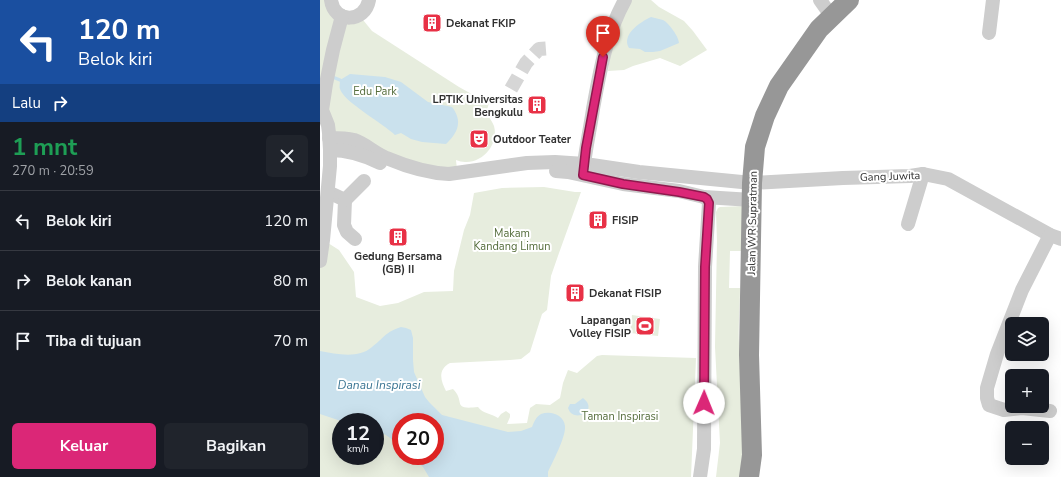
<!DOCTYPE html>
<html lang="id">
<meta charset="utf-8">
<style>
:root{--surface:#171b24;--page:#20242c;--text:#f1f3f6;--muted:#9ea1a6;--line:#363941;--accent:#db2777}
body{margin:0;font-family:"Nunito Sans",sans-serif;background:var(--page);color:var(--text);height:100vh;display:flex;flex-direction:column;font-size:15px;white-space:nowrap}
*{box-sizing:border-box;margin:0}
p{font-size:13px;color:var(--muted)}
.icon{flex:none;width:22px;height:22px;fill:none;stroke:currentColor;stroke-width:2;stroke-linecap:round;stroke-linejoin:round}
.map{position:relative;flex:1;overflow:hidden}
.panel{display:flex;flex-direction:column;background:var(--surface);width:320px}
.panel>*{flex:none}
.hud{background:#1a4fa0;color:#fff;overflow:hidden}
.tools{position:absolute;left:685px;top:317px;display:grid;gap:8px}
.tools a{display:grid;place-items:center;width:44px;height:44px;border-radius:6px;background:var(--surface);box-shadow:0 4px 16px #0002;font-size:20px}
.speed{position:absolute;left:12px;top:413px;display:flex;gap:8px;font-size:20px;font-weight:700;text-align:center}
.speed>*{display:grid;place-content:center;width:52px;height:52px;border-radius:50%;background:var(--surface);box-shadow:0 4px 16px #0002;line-height:1}
.speed small{font-size:10px;font-weight:400}
.speed .limit{border:6px solid #d22;background:#fff;color:#111}
.pin{position:absolute;display:grid;place-items:center;width:34px;height:34px;color:#fff;margin:-41px -17px;border-radius:50% 50% 50% 0;rotate:-45deg;box-shadow:0 0 4px #0007}
.pin .icon{rotate:45deg}
.me{position:absolute;width:44px;margin:-22px;rotate:1deg;stroke-linejoin:round;filter:drop-shadow(0 0 3px #0008)}
.turn{display:flex;align-items:center;gap:14px;height:84px;padding:0 12px;font-size:18px}
.turn .icon{width:52px;height:52px;stroke-width:2.5}
.turn b{display:block;font-size:28px;line-height:34px}
.then{display:flex;align-items:center;height:38px;padding:0 12px;background:#0003;gap:8px;font-size:15px}
.round{display:grid;place-items:center;flex:none;width:42px;height:42px;border-radius:6px;background:var(--page)}
.head{display:flex;align-items:center;justify-content:space-between;height:68px;padding:0 12px}
h1{font-size:24px;font-weight:700;line-height:30px;color:#1e9e55}
.button{display:flex;gap:8px;margin-top:auto;padding:8px 12px}
.button a{flex:1;height:46px;border-radius:6px;background:var(--accent);color:#fff;font-size:16px;font-weight:700;line-height:46px;text-align:center}
.button a+a{background:var(--page);color:var(--text)}
ul{padding:0;list-style:none}
li{display:flex;align-items:center;gap:12px;height:60px;padding:0 12px;border-top:1px solid var(--line)}
li div{flex:1}
li b{display:block;font-size:15px}
li em{font-style:normal}
main{display:flex;flex:1;min-height:0}
.map>svg:first-child{display:block}
.green{fill:#e7edde;fill-rule:evenodd}
.water{fill:#cae1ed}
.lines{fill:none;stroke-linecap:round;stroke-linejoin:round}
.stream{stroke:#cae1ed;stroke-width:3.5}
.minor-tunnel{stroke:#d6d6d6;stroke-width:14;stroke-dasharray:14 7;stroke-linecap:butt}
.minor{stroke:#cdcdcd;stroke-width:14}
.highway{stroke:#979797;stroke-width:20}
.route-casing{stroke:#8e194d;stroke-width:10}
.route{stroke:#db2777;stroke-width:7}
.labels{text-anchor:middle;stroke-width:4;stroke-linejoin:round;paint-order:stroke}
.poi-label{font-size:11px;font-weight:bold;fill:#303030;stroke:#fff;text-anchor:start}
.park-label{font-size:11px;fill:#556d3c;stroke:#fff}
.street-label{font-size:11px;fill:#303030;stroke:#fff}
.water-label{font-size:12px;font-style:italic;fill:#3c7694;stroke:#fff}
</style>
<main>
<section class="panel">
<div class="hud">
<div class="turn"><svg class="icon" aria-label="left" viewBox="0 0 24 24"><path d="M17 20v-9H6M10 6l-5 5 5 5"/></svg><div><b>120 m</b>Belok kiri</div></div>
<div class="then">Lalu<svg class="icon" aria-label="right" viewBox="0 0 24 24"><path d="M7 20v-9h11M14 6l5 5-5 5"/></svg></div>
</div>
<div class="head"><div><h1>1 mnt</h1><p>270 m · 20:59</p></div><a class="round"><svg class="icon" aria-label="close" viewBox="0 0 24 24"><path d="M6 6l12 12M18 6L6 18"/></svg></a></div>
<ul>
<li><svg class="icon" aria-label="left" viewBox="0 0 24 24"><path d="M17 20v-9H6M10 6l-5 5 5 5"/></svg><div><b>Belok kiri</b></div><em>120 m</em></li>
<li><svg class="icon" aria-label="right" viewBox="0 0 24 24"><path d="M7 20v-9h11M14 6l5 5-5 5"/></svg><div><b>Belok kanan</b></div><em>80 m</em></li>
<li><svg class="icon" aria-label="arrive" viewBox="0 0 24 24"><path d="M6 21V4h12l-3 4 3 4H6"/></svg><div><b>Tiba di tujuan</b></div><em>70 m</em></li>
</ul>
<div class="button"><a>Keluar</a><a>Bagikan</a></div>
</section>
<div class="map">
<svg width="741" height="477" viewBox="0 0 741 477">
<rect width="100%" height="100%" fill="#fff"/>
<g class="green">
<path d="M0,0H11L12,5L39,15L52,31L139,87L157,97L169,103L166,113C169,117 172,121 174,126C179,144 163,163 145,162C142,162 139,161 136,160L137,170L104,167L9,133L0,110Z"/>
<path d="M312,0H331L339,7L364,21L373,31L387,50L360,66L340,58L313,66L304,70L288,71L291,48L304,13Z"/>
<path d="M224,187L255,192H261L239,253L231,276L227,310L222,314L210,352L201,359L190,360L130,363C117,370 121,381 126,391L133,389C146,402 131,410 158,407C163,414 171,413 178,418L181,414L186,411L190,414V417L187,424L207,423L210,408L216,404L230,405L240,398L243,383L248,370L257,373L277,356L282,355L376,358L371,477H0V261L8,243L19,250L34,272L36,297L60,306L78,303L104,292L133,291L134,271L144,230L150,215L154,193L182,188ZM21,422H55V456H21ZM81,422H115V456H81Z"/>
<path d="M423,206L421,251H410L409,288H420C420,307 418,326 419,344C420,388 426,433 420,477H396L400,443L395,347L397,241L396,212L398,208L400,207Z"/>
<path d="M312,315L340,319L338,336L310,333Z"/>
</g>
<g class="water">
<path d="M331,17C335,18 339,19 343,20C349,23 359,37 359,43L340,51L333,52H325L320,49L309,48C301,35 320,22 331,17Z"/>
<path d="M30,74L65,77L81,82L108,102L132,107C143,121 138,133 126,144L102,142L91,139L81,133L75,135C64,124 24,102 20,89C19,87 20,83 20,80Z"/>
<path d="M81,327L86,328L91,330L93,338V360L94,372L105,397L109,402L122,415L188,432L201,431L212,427C214,422 216,417 221,414C231,410 244,415 245,426C246,437 233,461 228,472V477H109L103,467L91,456H115V422H81V447C74,440 65,433 55,431V422H24L0,414V351C17,354 38,359 52,347C64,338 65,332 81,327Z"/>
<path d="M263,398C280,411 253,424 248,408L250,404H255Z"/>
</g>
<g class="lines">
<path class="stream" d="M10,76L20,80"/>
<path class="minor-tunnel" d="M191,89L206,63L219,49L232,48"/>
<g class="minor">
<path d="M11,0C14,24 45,23 49,0"/>
<path d="M500,0L512,17"/>
<path d="M669,33L673,0"/>
<path d="M9,138C17,138 26,138 34,140C46,144 57,155 69,159C88,167 109,173 129,174L207,163L235,162L265,164L319,172L432,183L523,178L590,176L603,174L628,179L730,235L741,239"/>
<path d="M10,150C28,150 44,155 60,163"/>
<path d="M236,171L248,172L303,184L359,191L384,197L432,200"/>
<path d="M263,173C265,151 270,130 273,109C280,71 286,34 305,0"/>
<path d="M8,192L25,200L24,225L27,232L35,239"/>
<path d="M25,200L44,181"/>
<path d="M588,224L603,174"/>
<path d="M730,235L702,290L677,354L667,388V398L669,405L684,410L702,408L730,411"/>
<path d="M0,261L3,240L10,166V150L9,133L8,125L2,110L6,84L13,50L22,16"/>
<path d="M380,477L384,449L385,267L389,203L387,199L384,197"/>
</g>
<path class="highway" d="M429,477L432,455L429,355L432,183L435,147L445,116L459,86L499,29L529,0"/>
</g>
<g class="lines">
<defs>
<path id="route" d="M283,57L266,148L263,175L303,184L359,192L384,197L387,199L389,203L385,267L384,403"/>
</defs>
<use href="#route" class="route-casing"/>
<use href="#route" class="route"/>
</g>
<defs>
<symbol id="building-square" viewBox="-11 -11 22 22"><rect x="-9" y="-9" width="18" height="18" rx="4" fill="#e83146" stroke="#fff"/><path d="M-4-6H4V6H1V3H-1V6H-4ZM-2.5-4.3h1.7v1.8h-1.7ZM.8-4.3h1.7v1.8H.8ZM-2.5-1h1.7V.8h-1.7ZM.8-1h1.7V.8H.8Z" fill="#fff"/></symbol>
<symbol id="theatre-square" viewBox="-11 -11 22 22"><rect x="-9" y="-9" width="18" height="18" rx="4" fill="#e83146" stroke="#fff"/><path d="M-5-5.5Q0-4 5-5.5V0Q5 5 0 6Q-5 5-5 0ZM-3.3-2.5H-1v1.5H-3.3ZM1-2.5H3.3v1.5H1ZM-2.8 1Q0 5.5 2.8 1Z" fill="#fff"/></symbol>
<symbol id="stadium-square" viewBox="-11 -11 22 22"><rect x="-9" y="-9" width="18" height="18" rx="4" fill="#e83146" stroke="#fff"/><path d="M0-5a6.5 5 0 1 0 0 10a6.5 5 0 1 0 0-10ZM-3.5-1.8h7v3.6h-7Z" fill="#fff"/></symbol>
</defs>
<g fill-rule="evenodd">
<use href="#building-square" x="101" y="12" width="22" height="22"/>
<use href="#building-square" x="206" y="94" width="22" height="22"/>
<use href="#theatre-square" x="148" y="128" width="22" height="22"/>
<use href="#building-square" x="267" y="209" width="22" height="22"/>
<use href="#building-square" x="67" y="226" width="22" height="22"/>
<use href="#building-square" x="244" y="282" width="22" height="22"/>
<use href="#stadium-square" x="314" y="315" width="22" height="22"/>
</g>
<g class="labels">
<g class="poi-label">
<text x="126" y="27">Dekanat FKIP</text>
<text x="203" y="103" text-anchor="end">LPTIK Universitas<tspan x="203" dy="13">Bengkulu</tspan></text>
<text x="173" y="143">Outdoor Teater</text>
<text x="292" y="224">FISIP</text>
<text x="78" y="260" text-anchor="middle">Gedung Bersama<tspan x="78" dy="13">(GB) II</tspan></text>
<text x="269" y="297">Dekanat FISIP</text>
<text x="311" y="324" text-anchor="end">Lapangan<tspan x="311" dy="13">Volley FISIP</tspan></text>
</g>
<g class="park-label">
<text x="55" y="95">Edu Park</text>
<text x="192" y="237">Makam<tspan x="192" dy="13">Kandang Limun</tspan></text>
<text x="300" y="420">Taman Inspirasi</text>
</g>
<g class="street-label">
<text transform="translate(570 176) rotate(-2)" y="4">Gang Juwita</text>
<text transform="translate(432 223) rotate(-89)" y="4">Jalan WR Supratman</text>
</g>
<g class="water-label">
<text x="59" y="389">Danau Inspirasi</text>
</g>
</g>
</svg>
<div class="tools">
<a><svg class="icon" aria-label="layers" viewBox="0 0 24 24"><path d="M12 4l9 5-9 5-9-5zM3 14l9 5 9-5"/></svg></a>
<a>+</a>
<a>−</a>
</div>
<div class="speed"><div>12<small>km/h</small></div><div class="limit">20</div></div>
<div class="pin" style="left:283px;top:57px;background:#d93025"><svg class="icon" aria-label="arrive" viewBox="0 0 24 24"><path d="M6 21V4h12l-3 4 3 4H6"/></svg></div>
<svg class="me" style="left:384px;top:403px" viewBox="-20 -20 40 40"><circle r="19" fill="#fff"/><path d="M0-13L10 11 0 6-10 11z" fill="#db2777"/></svg>
</div>
</main>
